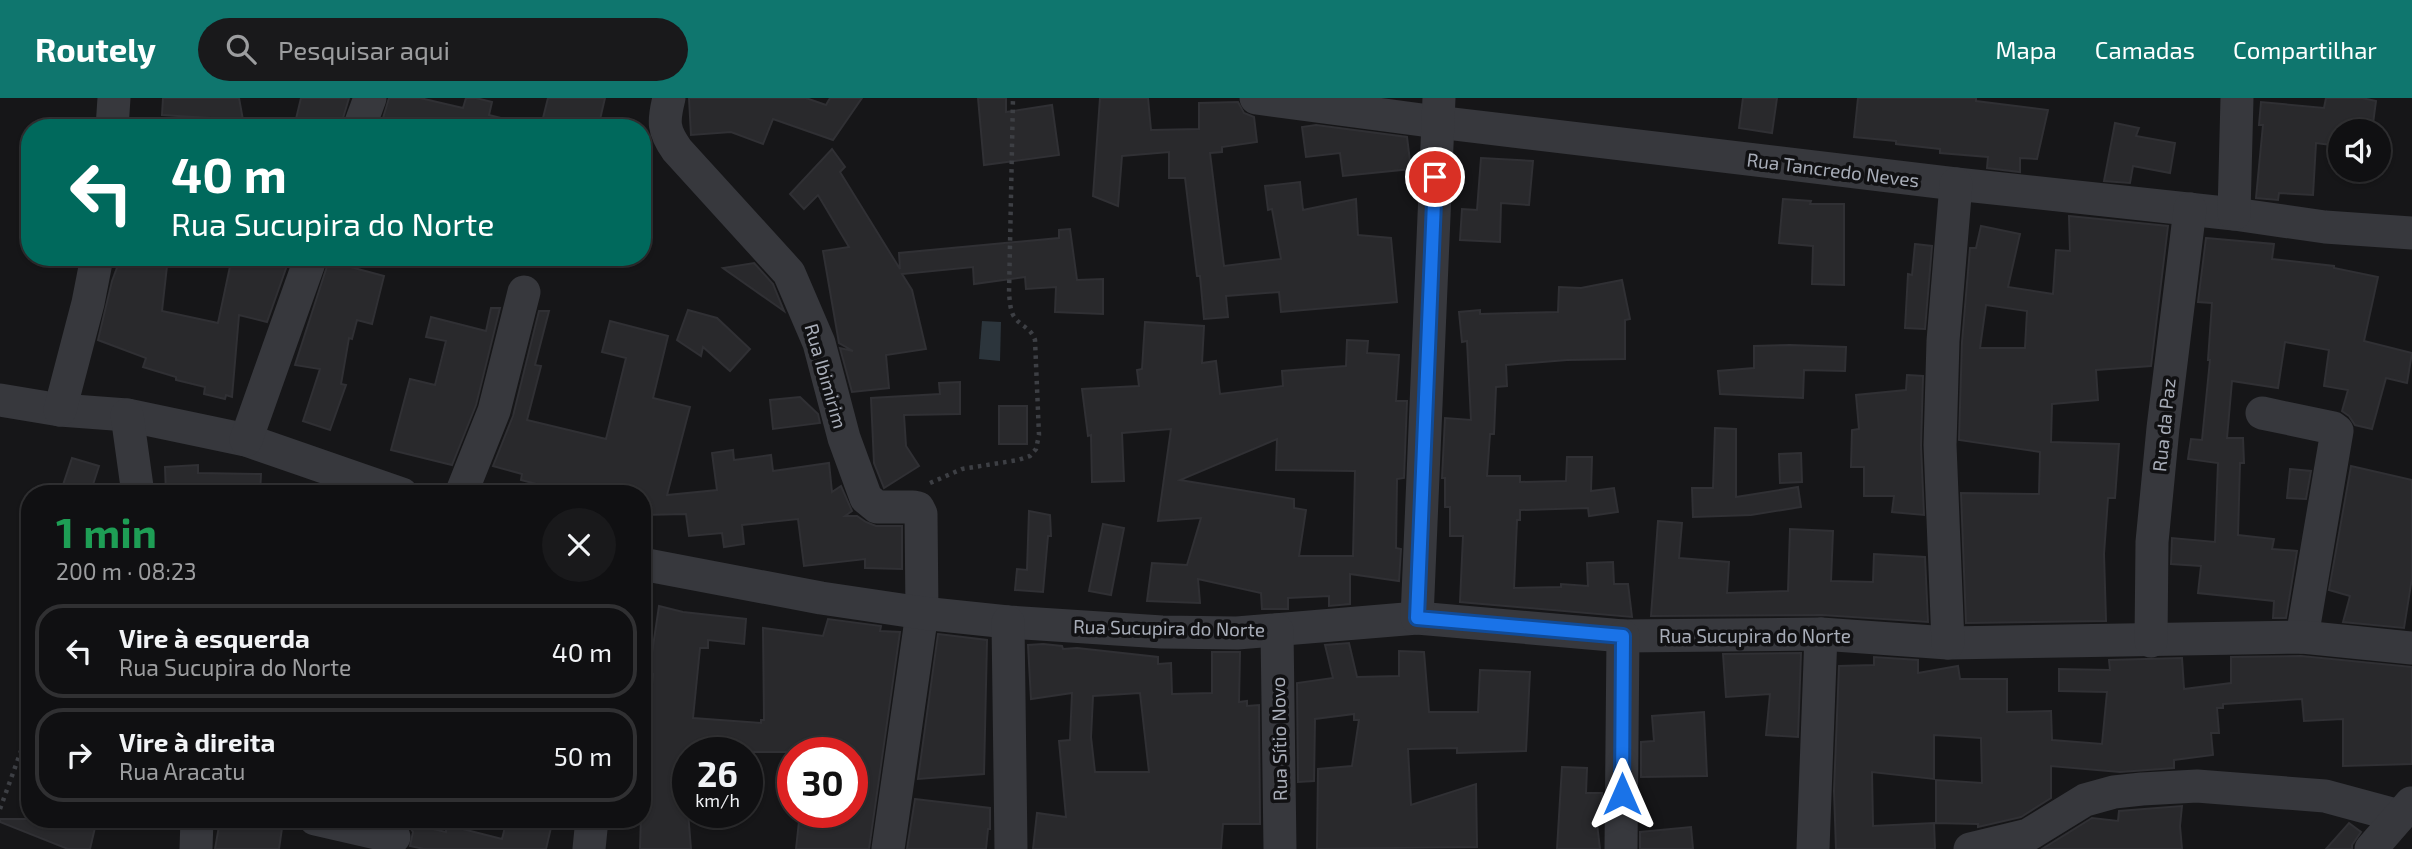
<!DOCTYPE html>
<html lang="pt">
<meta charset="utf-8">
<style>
:root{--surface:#101012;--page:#19191b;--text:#f1f3f6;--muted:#9c9d9f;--line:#303032;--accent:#0f766e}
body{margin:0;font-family:"Exo 2",sans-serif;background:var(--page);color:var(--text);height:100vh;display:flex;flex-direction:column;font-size:26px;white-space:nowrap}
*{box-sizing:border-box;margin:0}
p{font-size:23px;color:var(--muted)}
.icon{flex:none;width:38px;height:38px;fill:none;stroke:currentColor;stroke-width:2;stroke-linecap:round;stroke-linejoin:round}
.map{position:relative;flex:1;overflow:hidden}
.drawer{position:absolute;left:21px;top:387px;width:630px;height:343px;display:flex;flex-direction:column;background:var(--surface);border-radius:28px;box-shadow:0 2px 5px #0004,0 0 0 2px var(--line)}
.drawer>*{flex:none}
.guide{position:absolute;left:21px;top:21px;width:630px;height:147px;border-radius:28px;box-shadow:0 2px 5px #0004,0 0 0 2px var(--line);background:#00695c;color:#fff;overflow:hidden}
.fabs{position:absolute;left:2328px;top:21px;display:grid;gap:14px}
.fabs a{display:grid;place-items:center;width:63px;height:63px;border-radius:50%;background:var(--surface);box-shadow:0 2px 5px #0004,0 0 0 2px var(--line);font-size:35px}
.speed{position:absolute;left:672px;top:639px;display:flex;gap:14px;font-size:35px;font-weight:700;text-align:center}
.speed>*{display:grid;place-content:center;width:91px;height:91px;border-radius:50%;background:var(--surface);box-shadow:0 2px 5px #0004,0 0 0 2px var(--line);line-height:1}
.speed small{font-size:18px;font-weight:400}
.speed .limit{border:10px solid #d22;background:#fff;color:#111}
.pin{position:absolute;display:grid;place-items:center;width:60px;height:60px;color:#fff;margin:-30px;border:4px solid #fff;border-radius:50%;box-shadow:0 2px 7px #0007}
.me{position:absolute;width:77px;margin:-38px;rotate:0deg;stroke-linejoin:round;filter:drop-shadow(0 0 5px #0008)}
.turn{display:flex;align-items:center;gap:24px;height:147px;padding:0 35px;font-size:32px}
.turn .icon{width:91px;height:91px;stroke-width:2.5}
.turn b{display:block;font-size:49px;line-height:60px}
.round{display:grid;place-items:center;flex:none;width:74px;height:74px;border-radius:37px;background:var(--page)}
.overview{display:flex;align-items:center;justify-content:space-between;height:119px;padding:0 35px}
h1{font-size:42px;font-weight:700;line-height:52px;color:#1e9e55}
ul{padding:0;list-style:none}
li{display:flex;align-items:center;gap:21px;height:94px;margin:0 14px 10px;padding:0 21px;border:4px solid var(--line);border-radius:28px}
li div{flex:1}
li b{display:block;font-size:26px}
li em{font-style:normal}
header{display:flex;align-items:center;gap:42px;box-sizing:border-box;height:98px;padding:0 35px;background:var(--accent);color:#fff}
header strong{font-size:33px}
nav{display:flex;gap:38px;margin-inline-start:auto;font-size:24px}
.search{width:490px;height:63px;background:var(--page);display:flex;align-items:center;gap:18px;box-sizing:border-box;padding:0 24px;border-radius:38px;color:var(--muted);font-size:26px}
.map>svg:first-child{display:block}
.water{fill:#2c353c}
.building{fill:#29292c;stroke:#303034;stroke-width:2;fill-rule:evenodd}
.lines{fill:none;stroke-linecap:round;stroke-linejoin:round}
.path{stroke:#3d3f44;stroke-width:4.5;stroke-dasharray:3.5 5;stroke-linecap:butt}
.minor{stroke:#37383d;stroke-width:33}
.route-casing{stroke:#114b97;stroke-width:18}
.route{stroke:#1a73e8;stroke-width:12}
.labels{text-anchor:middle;stroke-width:7;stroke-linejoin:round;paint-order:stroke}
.street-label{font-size:19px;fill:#a8adb8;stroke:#111113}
</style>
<header>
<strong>Routely</strong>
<div class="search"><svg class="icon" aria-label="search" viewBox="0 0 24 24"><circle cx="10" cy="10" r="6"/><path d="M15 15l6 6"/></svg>Pesquisar aqui</div>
<nav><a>Mapa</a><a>Camadas</a><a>Compartilhar</a></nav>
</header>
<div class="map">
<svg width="2412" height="751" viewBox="0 0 2412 751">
<rect width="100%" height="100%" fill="#161618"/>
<path class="water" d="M982,223L1001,224L1000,263L979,261Z"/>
<g class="building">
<path d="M163,0H239L243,22L162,17Z"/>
<path d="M301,0H349L340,30H313L295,25Z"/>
<path d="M389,0H420L463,10L466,0H476L492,4L489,17L509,22L508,30H380Z"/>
<path d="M548,0H605L598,30H548L550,22L543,20Z"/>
<path d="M689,0H806L826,7L830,0H862L833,42L773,21L763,46L731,34L691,37Z"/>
<path d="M978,0H1006V14L1052,7L1059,57L984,67Z"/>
<path d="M1100,0H1148L1151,32L1199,31V5L1238,4L1244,15L1254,19L1257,44L1222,49V54L1210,55L1224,168L1281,161L1272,111L1268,112L1265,88L1300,84L1303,112L1356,101L1358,137L1391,140L1397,204L1281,214L1279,194L1226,198L1228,219L1204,221L1200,178H1197L1185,80H1169V54L1122,58L1118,108L1093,98Z"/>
<path d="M1743,0H1777L1772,35L1739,30Z"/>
<path d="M1858,0H1976V3L2048,12L2037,61L2020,60V74L1987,70L1988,59L1940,55V51L1896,46V43L1854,39Z"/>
<path d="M2326,0H2362L2376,3L2372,33H2340V48L2316,45L2313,97L2279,95L2278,102L2256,100L2263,27H2259L2261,4L2324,10Z"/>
<path d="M2115,25L2139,30L2136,38L2175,45L2170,75L2133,68L2130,85L2104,83Z"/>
<path d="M1316,27L1407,39L1411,71L1343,78L1340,55L1306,59L1302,29Z"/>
<path d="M832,51L845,69L840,74L900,171L899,155L1059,140V132L1070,131L1077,182L1103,181V216L1055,214L1056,189L1026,191L1025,179L974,186L973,169L902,176L912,192L926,251L886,257L889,290L852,294L840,250L853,253L839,245L823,153L849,149L818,97L804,111L790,96Z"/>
<path d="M1481,60L1533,63L1529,107L1501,105L1500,144L1460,142L1462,111L1477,112Z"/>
<path d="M1783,101L1811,103L1810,106H1844V187L1812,186L1813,148L1779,145Z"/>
<path d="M2069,118L2168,128L2151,268L2096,272L2098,302L2052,306L2051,344L2119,346L2115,400H2108L2104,456L2106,523L1966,525L1961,395L2039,396L2040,354L1959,342L1962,244L1970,150H1976L1981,128L2020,136L2008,189L2053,196L2056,152L2070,153ZM1986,207L2027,213L2025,250H1980Z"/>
<path d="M2206,140L2274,146L2272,161L2334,168V170L2378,179L2364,243L2412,255L2407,285L2386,280L2372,331L2355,327L2349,318L2342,313L2348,292L2324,288L2329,252L2285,244L2278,290L2232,283L2227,340H2243L2244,365H2240L2238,437L2274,441L2272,451L2297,453L2286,520H2273L2274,503L2198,495L2201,468L2171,466L2172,440L2215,444L2218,365L2188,361L2191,341L2202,342L2210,262H2208L2212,205L2198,204Z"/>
<path d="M1915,146L1932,148L1925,231L1905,230L1908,176L1912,177Z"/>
<path d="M121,159H168L162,213L218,225L232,159H290L267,224L239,217L232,299L226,297L225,301L204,296L205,289L176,282V279L143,269L146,260L98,242L112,183Z"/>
<path d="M330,159H345L343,167L384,178L372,226L357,222L352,241L349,240L341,286L346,287L330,332L303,323L320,271L295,267Z"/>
<path d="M754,165L773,186L784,213L723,170Z"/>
<path d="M1622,182L1630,221L1625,222V261L1567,262L1506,267L1507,288L1496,289L1494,336H1490L1487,378H1520V384L1566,383L1567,359H1592L1591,393L1614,390L1618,414L1589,418L1588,410L1520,412V422H1517L1514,490L1561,489V486L1588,488L1587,465L1613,464L1614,486H1628L1632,519L1460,504L1463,438H1450V409H1445V380H1442L1445,320L1471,322L1467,243L1462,244L1459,214L1480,212V216L1558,214L1559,189L1581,190Z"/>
<path d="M491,210H500L476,307L452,367L391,352L410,281L435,287L446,243L426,239L431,219L486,233Z"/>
<path d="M688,212L717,220L750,251L730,273L703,249L701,258L677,242Z"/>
<path d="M539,213H549L535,267L541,268L527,322L606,341L626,260L602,254L610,223L668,238L653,300L690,309L667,397L717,392L712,355L733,352L734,362L771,357L773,373L829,365L832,394L841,388L852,413L845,418H857L866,424L876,428H902V471L865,470V461L804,468L798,421L742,427L744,446L724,449L722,435L689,438L686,416L642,417V396H575L521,382L522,376L493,368L513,318Z"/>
<path d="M1145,224L1204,228L1202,265L1216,263L1220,296L1283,288L1282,273L1346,268L1347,242L1368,243L1367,255L1399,257L1396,303H1407L1404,380L1397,381L1396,450L1401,451L1399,483L1350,476V506L1329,508V498L1288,500V511H1262L1261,495L1198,481L1200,505L1147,503L1152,465L1187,467L1201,420L1158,423L1171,331L1122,335L1124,383L1092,384L1091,337L1088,338L1082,291L1139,288L1137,272L1142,271ZM1277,341L1276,372L1355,373L1353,458H1299L1306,412L1294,410V401L1180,382Z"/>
<path d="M1790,247L1846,249L1845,273L1804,272L1803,300L1720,296L1718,273L1754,270V248Z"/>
<path d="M1907,277L1923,278L1921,348L1924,417L1892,414L1894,398H1864V369H1851L1852,332L1859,331L1856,297L1906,292Z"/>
<path d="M960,284V316L904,317L906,348L919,368L884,390L874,365L871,300L940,296L939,285Z"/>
<path d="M800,299L818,316L820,325L773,331L770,302Z"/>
<rect x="999" y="308" width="28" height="38"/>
<path d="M1715,330L1736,331V399L1798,389L1801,409L1751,417L1693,419L1692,390H1713Z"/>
<path d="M1801,355L1802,384L1780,385L1779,356Z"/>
<path d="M72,360L99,368L90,396H60Z"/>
<path d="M198,367V375L261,376L260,396H166L165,369Z"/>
<path d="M2351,368L2412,382V480L2404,530L2343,524L2350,498L2329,492Z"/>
<path d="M2290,371L2311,373L2306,401L2287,400Z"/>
<path d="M1029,413L1050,417L1051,438H1048L1043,494L1015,492L1017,471L1027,472Z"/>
<path d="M1658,423L1682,425L1679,460L1729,464L1727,495L1788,493L1790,431L1833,433L1831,483L1873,484L1874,456L1925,459L1928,524L1822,517L1651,518Z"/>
<path d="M1103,426L1124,430L1111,497L1089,493Z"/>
<path d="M659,508L683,514L746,521L744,546L708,542V550H700L693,620L761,625V622H764L763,530L823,538L828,521L881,528L880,533L900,534L869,751H796L800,714H852V654H688V714L691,751H640L643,649H646L653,576L649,575Z"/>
<path d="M938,536L987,542L984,676L918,681Z"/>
<path d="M1349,545L1357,579L1399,578V553L1424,554L1429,614H1478L1480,572L1530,574L1526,653L1457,655V650L1408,651L1411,707L1476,686L1477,749L1317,751L1318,671L1352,668L1359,622H1354V616L1315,621L1314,683L1298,684L1297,585L1333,580L1325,547Z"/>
<path d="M1043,546L1062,548L1063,551L1077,550L1158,559V566L1171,565L1172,596L1212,595V554H1240L1239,604L1247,603V608L1259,607L1260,726H1223L1221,751H1033L1037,715L1066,719L1059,643L1070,642L1072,595L1031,601L1028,547ZM1140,595L1149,674H1095L1091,639L1093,598Z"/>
<path d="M1801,555L1798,639L1766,637L1770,596L1726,599L1723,556Z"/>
<path d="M2301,558L2412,569V666L2343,668V621L2304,623L2302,601L2223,606V610H2217L2219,635H2211L2213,657L2174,662V670L2120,674L2051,668V700L2021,719L1978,729V726L1936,725V682L1982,685L1981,640L1934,637V681L1872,674L1873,728L1934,725L1935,751H1836L1834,693L1839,568L1874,567V559L1918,562V575L1958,568L1960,581H2007V614L2051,613L2052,642L2102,646L2107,594L2059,593V571L2110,572L2109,562L2182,560L2184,591L2231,585V559Z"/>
<path d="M1704,614L1707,678L1641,679V644L1654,643L1652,618Z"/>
<path d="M1562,669L1587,670L1586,695H1602V718L1596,717L1600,751H1557Z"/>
<path d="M915,701L990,710V731H988L986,751H907Z"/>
<path d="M2182,708L2180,728L2182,751H2042L2092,720L2118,723L2119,713Z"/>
<path d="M0,721H97L90,751H68L0,724Z"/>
<path d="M507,721H553L546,751H424L410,748L413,734L407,725L446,734L447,727L502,741Z"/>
<path d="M220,722L282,730L279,751H215Z"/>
<path d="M2349,725L2361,734L2352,747V751H2326Z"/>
<path d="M1691,729L1693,751H1640V734Z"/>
</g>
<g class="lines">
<g class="path">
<path d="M930,385L962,371L1018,362L1030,358L1036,351L1039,337L1035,242C1031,230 1022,229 1015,220C1010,214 1010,203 1009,196L1013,0"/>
<path d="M0,711L30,628"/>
</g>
<g class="minor">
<path d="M669,0C663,24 663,32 677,52L789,175L819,245L844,340L866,400L877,409H913L918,410L921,416L922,515L888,751"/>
<path d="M1256,0L1437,24L1956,86L2234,116L2325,129L2412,135"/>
<path d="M112,30L114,0"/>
<path d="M359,30L370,0"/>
<path d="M2234,116L2237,0"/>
<path d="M0,302L60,312L127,317L246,342L402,396"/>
<path d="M60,312L88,205L97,159"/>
<path d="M2262,315L2333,330L2337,333L2302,539"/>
<path d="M127,317L138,396"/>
<path d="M246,342L311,159"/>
<path d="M461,396L494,313L524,194"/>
<path d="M642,466L821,500L922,515L1008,524L1162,534L1237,535L1417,520L1623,538L1821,536L1948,545L2302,539L2412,550"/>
<path d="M1417,520L1439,0"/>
<path d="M1008,524L1011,751"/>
<path d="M1277,532L1280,751"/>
<path d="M2151,543L2152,444L2163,330L2190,111"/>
<path d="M1948,545L1940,347L1943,243L1956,86"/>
<path d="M315,721L394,739"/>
<path d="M196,751L197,721"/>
<path d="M589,751L592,721"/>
<path d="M1621,751L1623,538"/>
<path d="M1813,751L1821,536"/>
<path d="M1970,751L2028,737L2085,702L2114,694L2142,691L2197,688L2325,698L2399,718"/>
<path d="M2371,751L2411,705"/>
</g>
</g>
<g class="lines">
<defs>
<path id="route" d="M1435,79L1417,520L1623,538L1622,696"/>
</defs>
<use href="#route" class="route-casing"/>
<use href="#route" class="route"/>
</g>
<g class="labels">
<g class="street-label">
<text transform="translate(1833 72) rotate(7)" y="7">Rua Tancredo Neves</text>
<text transform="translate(826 278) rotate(74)" y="7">Rua Ibimirim</text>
<text transform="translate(2164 327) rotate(-84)" y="7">Rua da Paz</text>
<text transform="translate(1169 530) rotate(1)" y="7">Rua Sucupira do Norte</text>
<text x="1755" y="545">Rua Sucupira do Norte</text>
<text transform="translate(1279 641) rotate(-91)" y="7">Rua Sítio Novo</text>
</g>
</g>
</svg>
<div class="fabs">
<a><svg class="icon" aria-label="sound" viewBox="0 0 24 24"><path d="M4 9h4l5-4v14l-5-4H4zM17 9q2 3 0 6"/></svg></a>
</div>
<div class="speed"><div>26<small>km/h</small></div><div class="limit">30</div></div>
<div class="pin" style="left:1435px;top:79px;background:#d93025"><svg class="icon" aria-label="arrive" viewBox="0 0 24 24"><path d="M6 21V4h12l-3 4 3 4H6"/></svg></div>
<svg class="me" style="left:1622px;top:696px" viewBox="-20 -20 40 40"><path d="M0-17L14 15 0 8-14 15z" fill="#1a73e8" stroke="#fff" stroke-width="4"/></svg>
<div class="guide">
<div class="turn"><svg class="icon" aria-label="left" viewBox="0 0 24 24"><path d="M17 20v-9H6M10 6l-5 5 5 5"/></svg><div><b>40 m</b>Rua Sucupira do Norte</div></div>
</div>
<section class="drawer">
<div class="overview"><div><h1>1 min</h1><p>200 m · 08:23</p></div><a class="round"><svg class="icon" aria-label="close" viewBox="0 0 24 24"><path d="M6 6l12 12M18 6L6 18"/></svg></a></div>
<ul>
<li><svg class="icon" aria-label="left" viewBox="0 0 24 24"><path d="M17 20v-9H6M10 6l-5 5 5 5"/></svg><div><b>Vire à esquerda</b><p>Rua Sucupira do Norte</p></div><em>40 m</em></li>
<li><svg class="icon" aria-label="right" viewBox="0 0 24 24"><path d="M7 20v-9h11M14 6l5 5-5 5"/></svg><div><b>Vire à direita</b><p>Rua Aracatu</p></div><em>50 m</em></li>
</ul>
</section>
</div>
